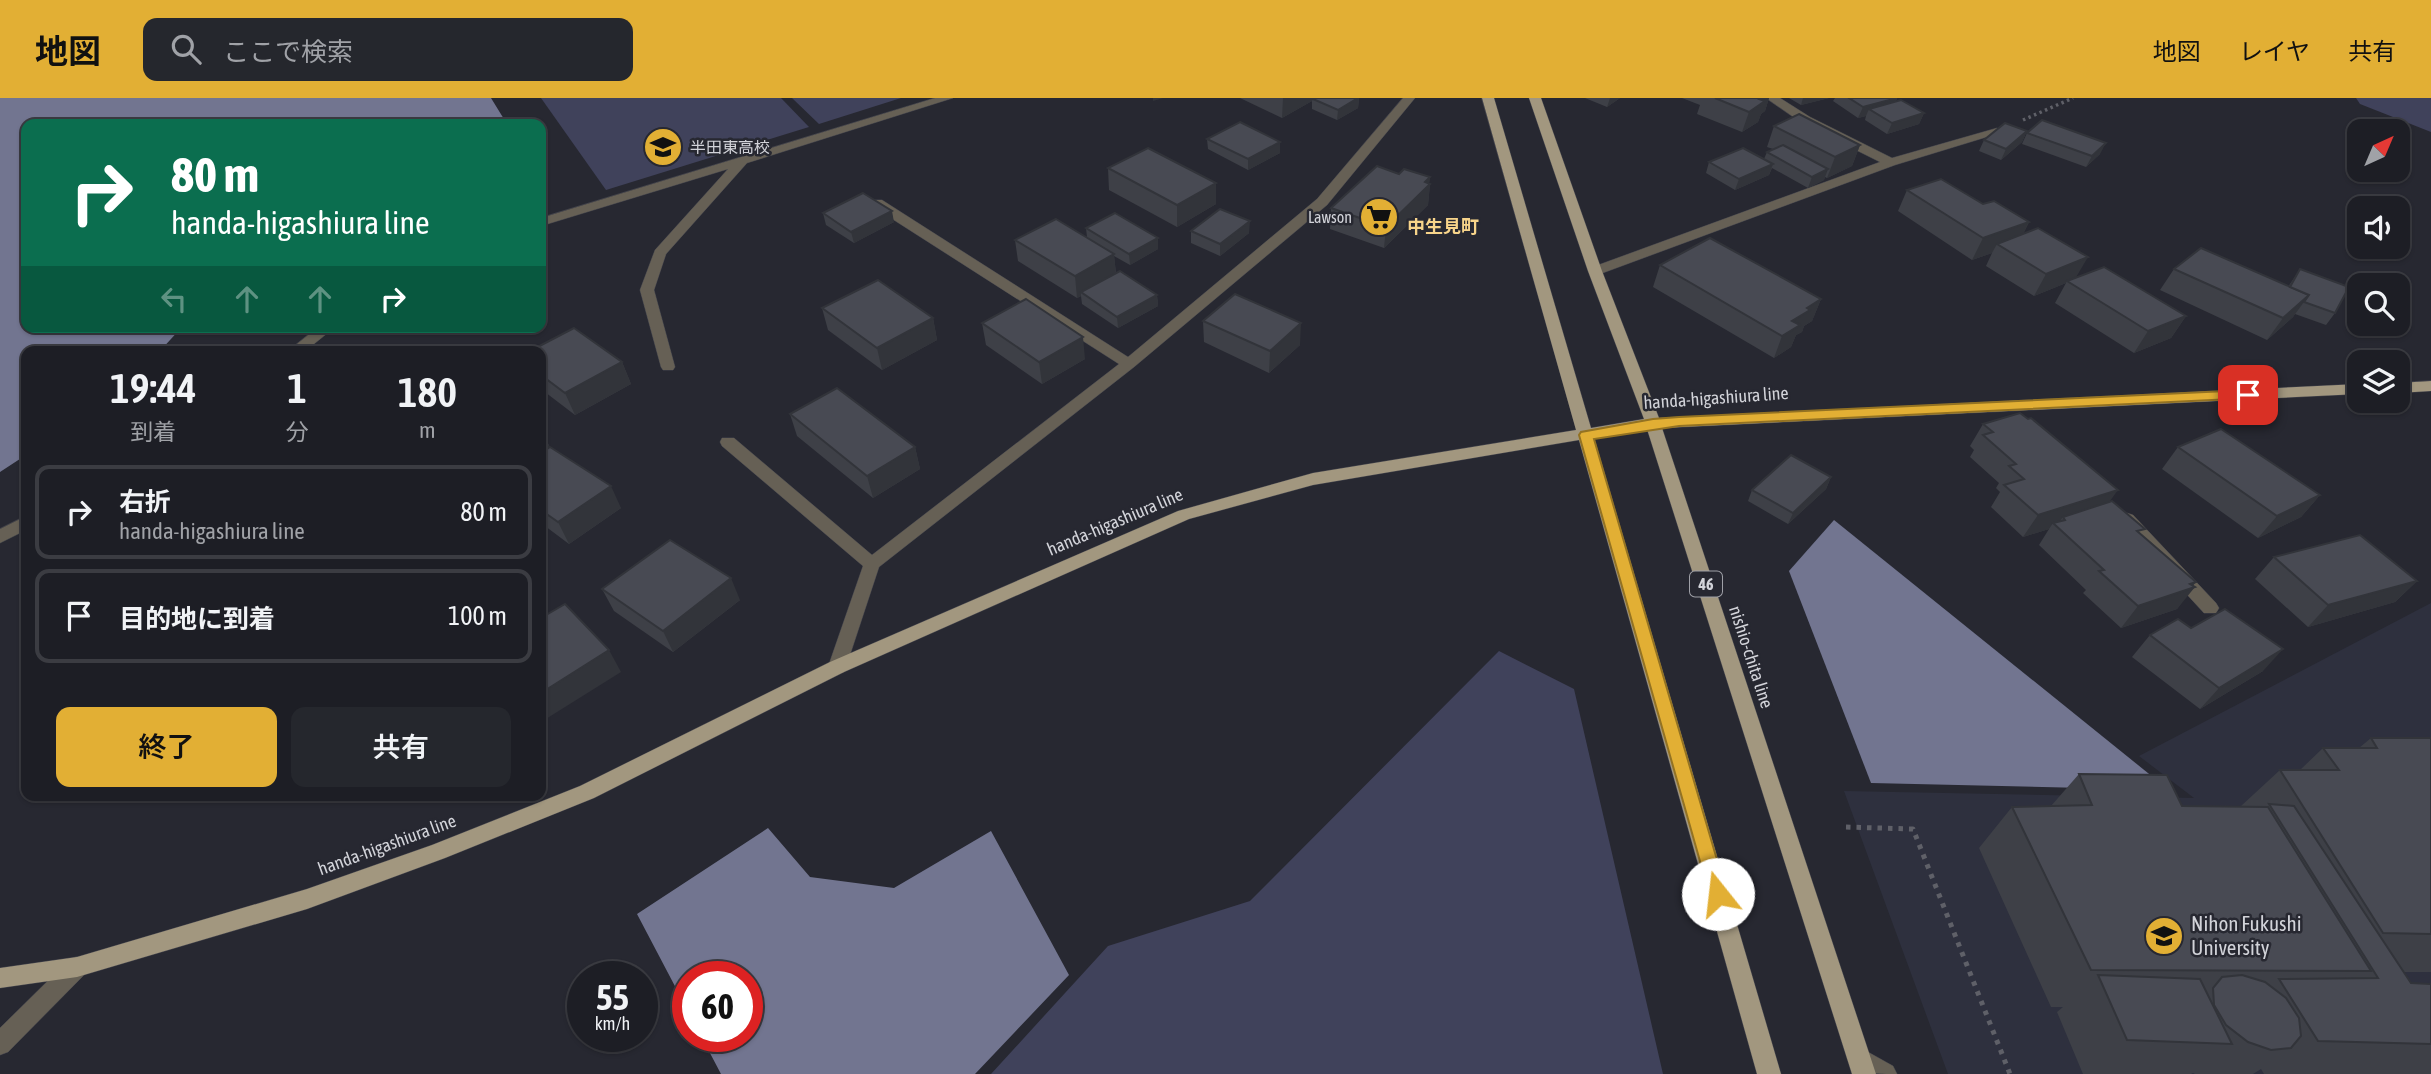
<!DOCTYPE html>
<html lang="ja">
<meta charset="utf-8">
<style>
:root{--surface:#1d1e25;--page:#25272d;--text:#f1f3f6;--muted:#a0a2a7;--line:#3b3c42;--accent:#e2af34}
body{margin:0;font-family:"Asap Condensed","Noto Sans JP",sans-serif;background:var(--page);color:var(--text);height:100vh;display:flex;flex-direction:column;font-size:26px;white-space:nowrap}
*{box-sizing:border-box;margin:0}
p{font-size:23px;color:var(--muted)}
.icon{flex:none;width:38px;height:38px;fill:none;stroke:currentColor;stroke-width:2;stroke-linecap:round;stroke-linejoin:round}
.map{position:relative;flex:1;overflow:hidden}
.drawer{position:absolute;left:21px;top:248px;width:525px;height:455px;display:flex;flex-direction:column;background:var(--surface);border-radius:14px;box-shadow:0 2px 5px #0004,0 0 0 2px var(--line)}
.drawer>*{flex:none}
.guide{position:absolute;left:21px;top:21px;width:525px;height:214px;border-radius:14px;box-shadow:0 2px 5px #0004,0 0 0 2px var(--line);background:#0b6e4f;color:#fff;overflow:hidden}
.needle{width:46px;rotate:44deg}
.tools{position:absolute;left:2347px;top:21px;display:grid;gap:14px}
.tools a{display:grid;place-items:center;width:63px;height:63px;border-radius:14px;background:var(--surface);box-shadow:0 2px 5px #0004,0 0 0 2px var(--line);font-size:35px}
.speed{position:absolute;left:567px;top:863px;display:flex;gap:14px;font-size:35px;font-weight:700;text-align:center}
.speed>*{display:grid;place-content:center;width:91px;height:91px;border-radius:50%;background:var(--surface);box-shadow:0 2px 5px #0004,0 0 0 2px var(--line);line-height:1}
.speed small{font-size:18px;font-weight:400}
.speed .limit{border:10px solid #d22;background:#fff;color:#111}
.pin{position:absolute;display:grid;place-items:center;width:60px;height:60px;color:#fff;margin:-30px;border-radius:14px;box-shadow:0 4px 10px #0006}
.me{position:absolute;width:77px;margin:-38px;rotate:344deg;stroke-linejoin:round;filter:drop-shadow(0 0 5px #0008)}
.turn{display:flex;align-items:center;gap:24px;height:147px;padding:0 35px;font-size:32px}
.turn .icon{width:91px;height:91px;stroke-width:2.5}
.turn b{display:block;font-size:49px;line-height:60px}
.lanes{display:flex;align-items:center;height:66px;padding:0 35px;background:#0003;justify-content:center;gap:35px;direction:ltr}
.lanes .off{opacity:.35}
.eta{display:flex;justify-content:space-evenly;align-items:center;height:119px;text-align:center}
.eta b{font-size:42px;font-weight:600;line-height:49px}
.primary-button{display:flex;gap:14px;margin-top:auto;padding:14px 35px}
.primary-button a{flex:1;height:80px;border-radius:14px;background:var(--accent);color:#111;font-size:28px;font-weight:600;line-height:80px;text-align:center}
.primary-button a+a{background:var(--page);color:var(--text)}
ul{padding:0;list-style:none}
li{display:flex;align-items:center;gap:21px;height:94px;margin:0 14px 10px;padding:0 21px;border:4px solid var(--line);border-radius:14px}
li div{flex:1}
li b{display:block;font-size:26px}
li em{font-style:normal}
header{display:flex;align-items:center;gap:42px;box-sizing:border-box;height:98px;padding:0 35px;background:var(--accent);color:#111}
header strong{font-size:33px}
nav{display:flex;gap:38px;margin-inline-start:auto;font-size:24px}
.search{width:490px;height:63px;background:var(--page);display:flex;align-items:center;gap:18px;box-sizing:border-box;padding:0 24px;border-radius:14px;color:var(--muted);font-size:26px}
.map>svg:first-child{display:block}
.built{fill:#2e303e}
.green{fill:#40425b}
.water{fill:#727590}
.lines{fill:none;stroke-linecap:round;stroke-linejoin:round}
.minor-casing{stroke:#42434c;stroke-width:1}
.major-casing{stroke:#42434c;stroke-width:1}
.path-far1{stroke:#5f6068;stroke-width:3.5;stroke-dasharray:2.5 3.5;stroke-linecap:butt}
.path{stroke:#5f6068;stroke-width:5;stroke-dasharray:4.5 6;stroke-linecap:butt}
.minor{fill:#666055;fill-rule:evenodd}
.major{fill:#a2977f;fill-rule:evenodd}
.wall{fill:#3e4047}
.shaded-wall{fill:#32343a}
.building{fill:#484a53;stroke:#32343a;stroke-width:2}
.route{fill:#e2af34;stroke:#937222;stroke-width:2}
.labels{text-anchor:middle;stroke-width:5;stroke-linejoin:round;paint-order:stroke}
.far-poi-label{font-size:16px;fill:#d2d3d9;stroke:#272831;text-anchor:start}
.shield{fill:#272831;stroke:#9fa0a7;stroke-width:2}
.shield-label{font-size:16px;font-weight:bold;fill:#d2d3d9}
.far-quarter-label{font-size:18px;font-weight:bold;fill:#f7d48a;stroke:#272831}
.street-label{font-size:18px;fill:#d2d3d9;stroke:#272831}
.near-poi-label{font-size:21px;fill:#d2d3d9;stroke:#272831;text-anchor:start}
</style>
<header>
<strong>地図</strong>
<div class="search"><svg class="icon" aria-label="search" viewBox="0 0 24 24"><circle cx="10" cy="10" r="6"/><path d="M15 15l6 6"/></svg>ここで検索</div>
<nav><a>地図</a><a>レイヤ</a><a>共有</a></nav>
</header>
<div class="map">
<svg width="2431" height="976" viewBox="0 0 2431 976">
<rect width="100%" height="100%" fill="#272831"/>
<path class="built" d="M2431,505V976H1948L1844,693L2194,700L2139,658Z"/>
<g class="green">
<path d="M541,0H781L809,29L606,92Z"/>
<path d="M792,0H901L819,26Z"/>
<path d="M2356,0H2431V34L2360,6Z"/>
<path d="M1499,553L1574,591L1663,976H991L1108,848L1250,803Z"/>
</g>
<g class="water">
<path d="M0,0H491L507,26H26V229H182L159,254H26V357L0,374Z"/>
<path d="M1834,422L2169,692L1871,685L1789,473Z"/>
<path d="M768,730L810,779L894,790L991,733L1069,877L975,976H721L701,938H747V878H688V913L637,816Z"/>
</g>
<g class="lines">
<defs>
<g id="minor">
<path d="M935,0H953L747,65L666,156L654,192L675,269L673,272H663L661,269L640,192L655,152L728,71L541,128V120Z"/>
<path d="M1403,0H1415L1327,107L1134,269L879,469L846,569L844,574L837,576L830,574L828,569L863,468L722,348L720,344L722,340H734L872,457L1119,266L872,108V102H882L1128,259L1317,101Z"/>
<path d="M1766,0H1780L1810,19L1892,60L1997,30L2003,34L1895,67L1600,176H1590V170L1880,64L1802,25Z"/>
<path d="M318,229H335L304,254H287Z"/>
<path d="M2127,415L2133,417L2216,505L2219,510L2216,515H2204L2121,425L2119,421L2121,417Z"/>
<path d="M26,418V432L0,445V431Z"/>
<path d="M77,859L85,862L88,869L85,876L8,954L0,957V930L69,862Z"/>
<path d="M1859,949L1893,968L1897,976C1878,976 1856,976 1847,960L1851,952Z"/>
</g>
<g id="major">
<path d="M1482,0H1494L1591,330L1644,321L1588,173L1529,0H1541L1602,173L1659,320L2359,286V296L1662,330L1876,976H1852L1647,331L1594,340L1781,976H1757L1579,342L1313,387L1189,421L844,574L594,700L445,760L307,811L77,879L0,890V870L77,859L307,791L432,747L580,688L830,564L1178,413L1313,375L1576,332Z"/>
<path d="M2431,283V293L2398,295V285Z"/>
</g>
</defs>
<use href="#minor" class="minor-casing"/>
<use href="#major" class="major-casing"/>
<path class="path-far1" d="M2023,22L2073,0"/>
<path class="path" d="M1846,729L1913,731L2010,976"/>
<use href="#minor" class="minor"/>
<use href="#major" class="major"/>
</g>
<g class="wall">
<path d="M1240,0H1359L1358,10L1337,22L1312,11V3L1282,20Z"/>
<path d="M1585,0H1620L1607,9Z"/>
<path d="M1682,0H1769L1765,13L1761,16L1758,24L1742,34L1697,16L1700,7Z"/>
<path d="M1789,0H1829L1801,7Z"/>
<path d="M1835,0H1897L1896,3L1924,15L1919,26L1887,36L1865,22L1866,18L1858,20L1833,3Z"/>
<path d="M1774,28L1860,47L1852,68L1827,80L1825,79L1824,82L1808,90L1772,70L1769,77L1735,92L1706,75L1709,64L1764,61L1767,54L1773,51L1767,49Z"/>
<path d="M2027,33L2022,44L2001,62L1979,53L1984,42Z"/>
<path d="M2027,35L2100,56L2086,69L2022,46Z"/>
<path d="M1207,41L1280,44V55L1248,72L1208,51Z"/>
<path d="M1108,70L1216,85V106L1177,129L1109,92Z"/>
<path d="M1399,76L1430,79L1429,85L1430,86L1428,107L1384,150L1330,131L1331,110Z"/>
<path d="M1907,92L1983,106L2029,124L2023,136L2076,179L2186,218L2171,240L2134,255L2055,205L2066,185L2034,198L1986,168L1992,155L1972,162L1898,113Z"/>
<path d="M823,115L894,124L854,145L826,127Z"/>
<path d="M1086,130L1158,151L1130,167L1114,158L1116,175L1157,197L1158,208L1118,230L1082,206L1081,198L1077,200L1018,163L1015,142L1087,139Z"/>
<path d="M1191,133L1249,135L1220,158L1191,145Z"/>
<path d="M1660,167L1821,201L1812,223L1804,228L1802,234L1796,237L1791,249L1774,260L1653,189Z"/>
<path d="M2174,171L2288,189L2300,171L2335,215L2326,227L2295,216L2293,219L2267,242L2160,192Z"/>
<path d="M822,210L933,220L937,242L882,272L828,232Z"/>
<path d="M1203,223L1300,247L1269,275L1204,244Z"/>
<path d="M982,225L1085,261L1042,286L986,247Z"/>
<path d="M541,254L622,264L631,286L575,317L541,291Z"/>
<path d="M790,316L915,349L920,371L873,400L797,338Z"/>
<path d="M1983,326L2109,404L2193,488L2177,511L2121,530L2083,495L2086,492L2039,447L2049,431L2023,439L1991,409L2000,394L1996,390L1999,385L1970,359L1974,352L1970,348Z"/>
<path d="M541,339L546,342L550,349L621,410L569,446L541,425Z"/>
<path d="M2178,349L2320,397L2301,419L2258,440L2162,371Z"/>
<path d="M1831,379L1826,391L1788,426L1748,403L1752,392Z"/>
<path d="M2274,459L2417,483L2395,504L2308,529L2255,481Z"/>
<path d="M602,491L740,502L673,554L614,513Z"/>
<path d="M2191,530L2263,573L2200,611L2132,559L2150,537Z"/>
<path d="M2371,640H2431V874H2404L2411,885L2431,886V976H2264L2261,971L2253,976H2195L2193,975L2191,976H2083L2057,914L2063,909H2051L1979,750L2012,709L2051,708L2079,676L2182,708H2241L2280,672H2300L2323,650H2359Z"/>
</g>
<g class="shaded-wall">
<path d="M1153,0H1163L1153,3Z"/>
<path d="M1283,0H1314L1313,1L1312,3L1282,20Z"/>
<path d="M1358,0H1359L1358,10L1337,22L1338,12Z"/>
<path d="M1610,0H1620L1607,9Z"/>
<path d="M1760,0H1769L1765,13L1761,16L1758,24L1742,34L1749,14Z"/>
<path d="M1803,0H1829L1801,7Z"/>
<path d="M1897,0L1893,11H1869L1866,18L1858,20L1863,9Z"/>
<path d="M1924,15L1919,26L1887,36L1892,25Z"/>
<path d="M2027,33L2022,44L2001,62L2006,51Z"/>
<path d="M1280,44V55L1248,72V61Z"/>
<path d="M2106,45L2100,56L2086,69L2092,58Z"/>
<path d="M1860,47L1852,68L1827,80L1835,59Z"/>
<path d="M1773,66L1769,77L1735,92L1739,81Z"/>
<path d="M1828,71L1824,82L1808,90L1812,79Z"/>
<path d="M1430,79L1429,87L1430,86L1428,107L1384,150L1386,129Z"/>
<path d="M1216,85V106L1177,129V107Z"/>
<path d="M892,113L894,124L854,145L851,134Z"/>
<path d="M1250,123L1249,135L1220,158V146Z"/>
<path d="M2029,124L2018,146H1997L1992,155L1972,162L1983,140Z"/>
<path d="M1158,140V151L1130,167L1129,156Z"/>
<path d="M1114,156L1116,177L1081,194V198L1077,200L1075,178Z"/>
<path d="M2088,159L2075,181L2067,183L2066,185L2034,198L2046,176Z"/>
<path d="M1157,197L1158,208L1118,230L1117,219Z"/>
<path d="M2309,197L2293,219L2267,242L2283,220Z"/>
<path d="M1821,201L1812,223L1804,228L1802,234L1796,237L1791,249L1774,260L1782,238L1792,223L1807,210Z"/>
<path d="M2186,218L2171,240L2134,255L2148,233Z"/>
<path d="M933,220L937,242L882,272L877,250Z"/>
<path d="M1301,225L1300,247L1269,275L1270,253Z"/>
<path d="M1083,239L1085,261L1042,286L1039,264Z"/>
<path d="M622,264L631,286L575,317L565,295Z"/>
<path d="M546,342L557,364L541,375V346Z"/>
<path d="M915,349L920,371L873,400L867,378Z"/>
<path d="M1831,379L1826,391L1788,426L1793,415Z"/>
<path d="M611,388L621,410L569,446L558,424Z"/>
<path d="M2118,392L2102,414L2065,422L2063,419L2056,428L2053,425L2049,431L2023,439L2038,417Z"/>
<path d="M2320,397L2301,419L2258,440L2277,418Z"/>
<path d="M731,480L740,502L673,554L663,533Z"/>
<path d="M2417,483L2395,504L2308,529L2328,507Z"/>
<path d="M2196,484L2191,490L2195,489L2177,511L2121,530L2138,508Z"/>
<path d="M2283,551L2263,573L2200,611L2219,590Z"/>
<path d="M609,552L621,574L541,624V595Z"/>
</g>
<g class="building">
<path d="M1313,0H1358L1338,12L1313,1Z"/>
<path d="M1715,0H1760L1759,1L1765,3L1749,14Z"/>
<path d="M1849,0H1897L1863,9Z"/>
<path d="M1901,2L1924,15L1892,25L1869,11Z"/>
<path d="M1799,16L1860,47L1835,59L1774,28Z"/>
<path d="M2042,22L2106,45L2092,58L2027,35Z"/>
<path d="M1240,24L1280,44L1248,61L1207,41Z"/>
<path d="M2005,25L2027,33L2006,51L1984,42Z"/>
<path d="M1783,47L1828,71L1812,79L1767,54Z"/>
<path d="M1148,50L1216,85L1177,107L1108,70Z"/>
<path d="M1743,50L1773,66L1739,81L1709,64Z"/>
<path d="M1377,68L1399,76L1404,71L1430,79L1425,84L1430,86L1386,129L1331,110Z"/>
<path d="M1941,81L1983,106L1994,103L2029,124L1983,140L1907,92Z"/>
<path d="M863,95L892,113L851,134L823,115Z"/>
<path d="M1220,111L1250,123L1220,146L1191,133Z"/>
<path d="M1115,115L1158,140L1129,156L1086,130Z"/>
<path d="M1056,121L1114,156L1075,178L1015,142Z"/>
<path d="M2038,130L2088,159L2046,176L1997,146Z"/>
<path d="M1710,140L1821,201L1807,210L1810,212L1792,223L1800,227L1782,238L1660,167Z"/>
<path d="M2201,150L2309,197L2283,220L2174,171Z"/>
<path d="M2104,169L2186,218L2148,233L2067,183Z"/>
<path d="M2300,171L2349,189L2335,215L2304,204L2309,197L2290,189Z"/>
<path d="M1120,173L1157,197L1117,219L1081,194Z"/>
<path d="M878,182L933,220L877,250L822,210Z"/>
<path d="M1235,196L1301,225L1270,253L1203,223Z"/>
<path d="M1026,201L1083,239L1039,264L982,225Z"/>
<path d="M574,230L622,264L565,295L541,277V254H528Z"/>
<path d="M837,290L915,349L867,378L790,316Z"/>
<path d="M2020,315L2028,321L2031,320L2118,392L2038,417L2004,387L2024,381L2009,368L2016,366L1983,337L1993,334L1983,326Z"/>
<path d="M2221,331L2320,397L2277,418L2178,349Z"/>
<path d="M541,339L546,342L541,346Z"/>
<path d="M550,349L611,388L558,424L541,412V355Z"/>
<path d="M1791,357L1831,379L1793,415L1752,392Z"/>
<path d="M2112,403L2145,431L2137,433L2196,484L2190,486L2195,489L2138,508L2099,473L2104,472L2053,425L2065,422L2063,419Z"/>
<path d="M2360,437L2417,483L2328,507L2274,459Z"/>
<path d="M670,442L731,480L663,533L602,491Z"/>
<path d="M565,506L609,552L541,595V520Z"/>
<path d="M2225,511L2283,551L2219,590L2150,537L2178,521L2191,530Z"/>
<path d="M2371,640H2431V836L2383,835L2280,672H2339L2323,650H2377Z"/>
<path d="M2079,676L2167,677L2182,708L2268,709L2371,873L2091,872L2012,709L2092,707Z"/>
<path d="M2269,706L2294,708L2411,885L2431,886V946L2318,943L2279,881L2378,880Z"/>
<path d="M2098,877L2200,881L2232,946L2127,942Z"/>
<path d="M2242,877L2265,884L2286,900L2299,920L2301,938L2291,950L2271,952L2248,944L2226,927L2214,907L2213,890L2222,879Z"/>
</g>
<path class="route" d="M2248,292L2253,293V300L1679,328L1594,341L1727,796L1724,802L1718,805L1711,802L1579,337L1581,334L1653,321L1679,319Z"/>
<defs>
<symbol id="school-disc" viewBox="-11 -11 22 22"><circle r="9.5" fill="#e2af34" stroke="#272831"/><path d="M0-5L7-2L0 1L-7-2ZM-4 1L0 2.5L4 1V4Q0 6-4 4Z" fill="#111"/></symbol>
<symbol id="supermarket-disc" viewBox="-11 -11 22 22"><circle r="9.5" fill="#e2af34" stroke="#272831"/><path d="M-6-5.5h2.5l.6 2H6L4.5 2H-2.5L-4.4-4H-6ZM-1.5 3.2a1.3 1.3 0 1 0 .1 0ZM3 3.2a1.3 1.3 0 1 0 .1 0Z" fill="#111"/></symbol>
<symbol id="university-disc" viewBox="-11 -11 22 22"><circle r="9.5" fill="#e2af34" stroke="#272831"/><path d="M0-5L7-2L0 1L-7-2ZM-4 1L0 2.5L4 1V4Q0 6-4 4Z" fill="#111"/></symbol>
</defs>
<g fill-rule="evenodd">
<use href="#school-disc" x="641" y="27" width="44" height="44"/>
<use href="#supermarket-disc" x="1357" y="97" width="44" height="44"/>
<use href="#university-disc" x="2142" y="816" width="44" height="44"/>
</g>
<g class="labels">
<g class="far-poi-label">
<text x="690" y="55">半田東高校</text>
<text x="1352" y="125" text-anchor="end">Lawson</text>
</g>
<rect class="shield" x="1690" y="473.5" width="32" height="25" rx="5"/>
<g class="shield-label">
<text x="1706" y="492">46</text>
</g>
<g class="far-quarter-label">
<text x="1443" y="135">中生見町</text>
</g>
<g class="street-label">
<text transform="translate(1716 300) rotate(-4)" y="6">handa-higashiura line</text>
<text transform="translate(1115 424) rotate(-23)" y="6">handa-higashiura line</text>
<text transform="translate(1751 559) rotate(72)" y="6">nishio-chita line</text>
<text transform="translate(387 747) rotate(-20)" y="6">handa-higashiura line</text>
</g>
<g class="near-poi-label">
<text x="2191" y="833">Nihon Fukushi<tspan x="2191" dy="24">University</tspan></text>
</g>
</g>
</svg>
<div class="tools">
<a><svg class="needle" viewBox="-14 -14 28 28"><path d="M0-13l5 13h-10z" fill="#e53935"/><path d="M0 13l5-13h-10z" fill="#a0a2a7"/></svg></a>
<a><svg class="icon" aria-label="sound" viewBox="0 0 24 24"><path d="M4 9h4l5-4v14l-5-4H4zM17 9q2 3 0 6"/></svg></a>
<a><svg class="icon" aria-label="search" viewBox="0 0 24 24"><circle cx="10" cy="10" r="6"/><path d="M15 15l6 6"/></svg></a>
<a><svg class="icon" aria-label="layers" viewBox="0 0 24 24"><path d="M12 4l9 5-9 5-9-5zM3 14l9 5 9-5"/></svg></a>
</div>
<div class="speed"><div>55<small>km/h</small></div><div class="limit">60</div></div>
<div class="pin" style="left:2248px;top:297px;background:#d93025"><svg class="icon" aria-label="arrive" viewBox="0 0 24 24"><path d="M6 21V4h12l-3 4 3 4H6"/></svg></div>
<svg class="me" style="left:1718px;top:796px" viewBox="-20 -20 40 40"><circle r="19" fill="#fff"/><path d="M0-13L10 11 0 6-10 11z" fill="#e2af34"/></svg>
<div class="guide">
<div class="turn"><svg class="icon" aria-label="right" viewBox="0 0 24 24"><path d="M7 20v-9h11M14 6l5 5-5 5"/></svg><div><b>80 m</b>handa-higashiura line</div></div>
<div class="lanes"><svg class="icon off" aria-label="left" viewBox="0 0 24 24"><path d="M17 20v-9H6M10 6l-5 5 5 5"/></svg><svg class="icon off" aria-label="ahead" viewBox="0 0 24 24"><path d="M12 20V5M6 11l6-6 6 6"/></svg><svg class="icon off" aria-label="ahead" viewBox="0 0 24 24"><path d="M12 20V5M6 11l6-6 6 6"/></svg><svg class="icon" aria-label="right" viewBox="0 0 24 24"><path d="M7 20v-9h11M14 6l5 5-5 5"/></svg></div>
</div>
<section class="drawer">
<div class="eta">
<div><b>19:44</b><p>到着</p></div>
<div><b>1</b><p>分</p></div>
<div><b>180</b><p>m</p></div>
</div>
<ul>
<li><svg class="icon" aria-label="right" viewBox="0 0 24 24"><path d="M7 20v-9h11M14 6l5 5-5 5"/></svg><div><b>右折</b><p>handa-higashiura line</p></div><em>80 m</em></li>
<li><svg class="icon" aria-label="arrive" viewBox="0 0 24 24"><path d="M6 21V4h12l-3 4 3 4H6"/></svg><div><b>目的地に到着</b></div><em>100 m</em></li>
</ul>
<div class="primary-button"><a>終了</a><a>共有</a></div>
</section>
</div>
